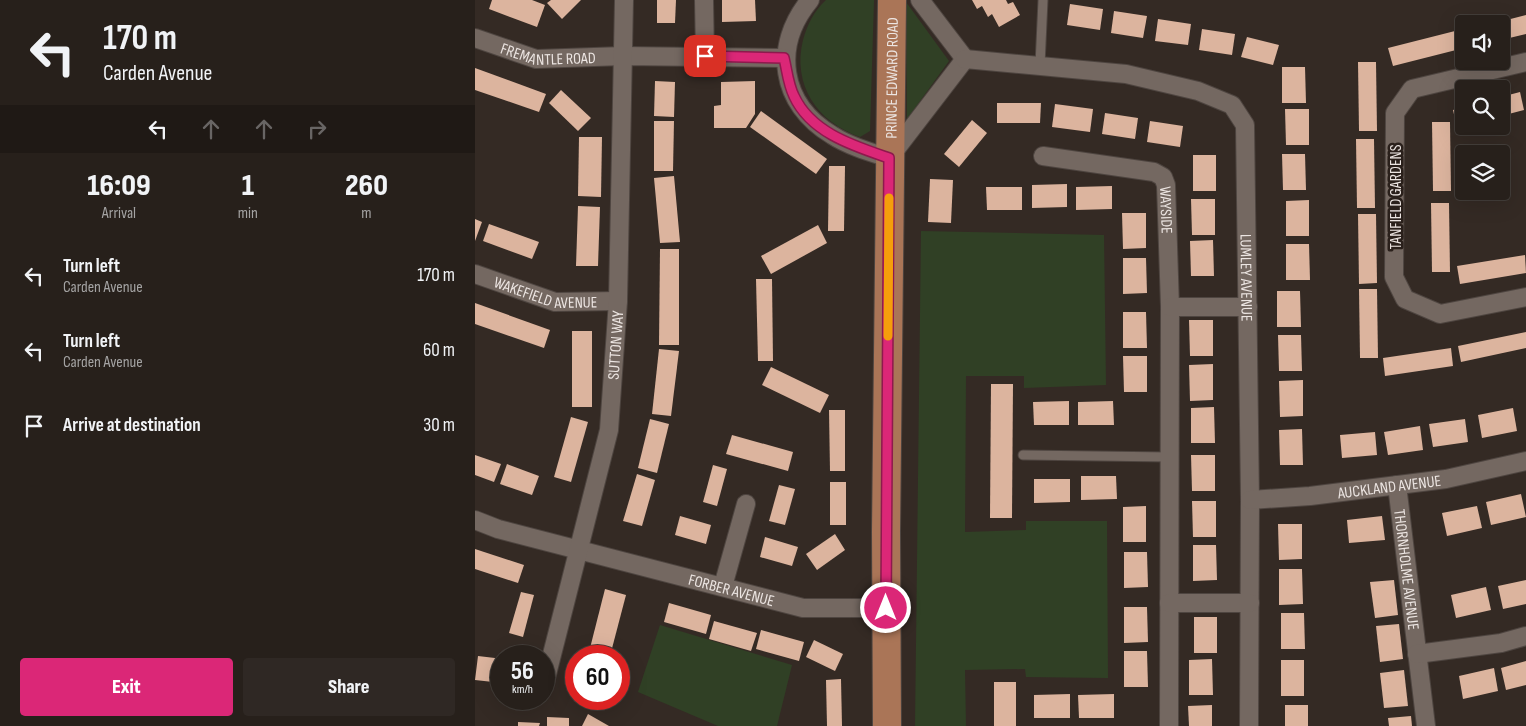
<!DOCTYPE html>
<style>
:root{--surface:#27201b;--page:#2f2824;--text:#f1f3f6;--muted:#a4a3a3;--line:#433e3a;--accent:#db2777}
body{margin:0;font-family:"Sofia Sans Condensed",sans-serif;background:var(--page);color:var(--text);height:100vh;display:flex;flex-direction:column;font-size:19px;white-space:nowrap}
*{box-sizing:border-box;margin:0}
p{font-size:16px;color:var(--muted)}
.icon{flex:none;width:28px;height:28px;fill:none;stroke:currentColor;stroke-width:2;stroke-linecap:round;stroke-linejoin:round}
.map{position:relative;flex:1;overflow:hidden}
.sheet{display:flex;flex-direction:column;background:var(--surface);width:475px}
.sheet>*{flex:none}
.banner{background:#27201b;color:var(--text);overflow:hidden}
.fabs{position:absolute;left:980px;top:15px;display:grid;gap:10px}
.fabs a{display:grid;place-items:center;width:55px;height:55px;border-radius:5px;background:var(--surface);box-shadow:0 5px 20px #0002,0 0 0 1px var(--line);font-size:25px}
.speed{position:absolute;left:15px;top:645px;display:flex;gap:10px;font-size:25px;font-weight:700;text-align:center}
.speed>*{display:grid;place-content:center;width:65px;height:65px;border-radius:50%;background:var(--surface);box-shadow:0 5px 20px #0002,0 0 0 1px var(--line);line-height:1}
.speed small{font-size:12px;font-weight:400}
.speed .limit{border:8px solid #d22;background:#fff;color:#111}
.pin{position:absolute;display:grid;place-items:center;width:42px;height:42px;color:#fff;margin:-21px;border-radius:10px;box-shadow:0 2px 8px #0006}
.me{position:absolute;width:55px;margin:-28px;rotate:0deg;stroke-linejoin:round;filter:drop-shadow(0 0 4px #0008)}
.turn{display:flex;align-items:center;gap:18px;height:105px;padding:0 20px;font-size:22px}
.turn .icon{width:65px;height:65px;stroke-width:2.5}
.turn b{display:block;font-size:35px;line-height:42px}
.lanes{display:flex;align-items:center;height:48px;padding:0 20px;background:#0003;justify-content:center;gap:25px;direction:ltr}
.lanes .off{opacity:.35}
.eta{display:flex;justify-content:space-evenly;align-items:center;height:85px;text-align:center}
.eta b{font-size:30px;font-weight:800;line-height:35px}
.primary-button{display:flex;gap:10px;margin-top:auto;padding:10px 20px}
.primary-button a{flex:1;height:58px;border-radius:5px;background:var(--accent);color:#fff;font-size:20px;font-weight:800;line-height:58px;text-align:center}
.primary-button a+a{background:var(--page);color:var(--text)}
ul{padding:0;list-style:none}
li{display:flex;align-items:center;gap:15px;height:75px;padding:0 20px}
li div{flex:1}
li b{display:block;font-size:19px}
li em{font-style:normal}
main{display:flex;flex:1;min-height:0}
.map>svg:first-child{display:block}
.green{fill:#304025}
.building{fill:#dcb49e}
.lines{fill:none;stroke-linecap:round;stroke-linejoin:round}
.service-casing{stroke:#4e4540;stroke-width:11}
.minor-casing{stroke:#4e4540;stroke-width:20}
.primary-casing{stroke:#4e4540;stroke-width:30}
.service{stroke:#746861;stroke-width:9}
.minor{stroke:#746861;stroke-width:18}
.primary{stroke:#aa7557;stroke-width:28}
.route-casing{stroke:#8e194d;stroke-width:12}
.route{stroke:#db2777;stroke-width:9}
.slow{stroke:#f59e0b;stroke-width:9}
.labels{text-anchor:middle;stroke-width:5;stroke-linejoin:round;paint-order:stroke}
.street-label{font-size:16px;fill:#ece5e2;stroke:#2a201b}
</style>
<main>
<section class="sheet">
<div class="banner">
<div class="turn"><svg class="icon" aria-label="left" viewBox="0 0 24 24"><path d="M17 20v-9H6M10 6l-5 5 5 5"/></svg><div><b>170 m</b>Carden Avenue</div></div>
<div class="lanes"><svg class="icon" aria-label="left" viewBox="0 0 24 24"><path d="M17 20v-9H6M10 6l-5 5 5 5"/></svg><svg class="icon off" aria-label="ahead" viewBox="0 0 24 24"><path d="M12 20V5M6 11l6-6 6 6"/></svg><svg class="icon off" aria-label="ahead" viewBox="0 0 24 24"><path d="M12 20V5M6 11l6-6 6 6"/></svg><svg class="icon off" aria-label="right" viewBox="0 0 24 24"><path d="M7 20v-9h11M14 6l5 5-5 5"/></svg></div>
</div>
<div class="eta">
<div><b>16:09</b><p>Arrival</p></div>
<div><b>1</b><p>min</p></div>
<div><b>260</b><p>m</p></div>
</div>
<ul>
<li><svg class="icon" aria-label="left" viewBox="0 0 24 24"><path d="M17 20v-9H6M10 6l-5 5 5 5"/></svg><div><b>Turn left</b><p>Carden Avenue</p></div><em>170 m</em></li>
<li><svg class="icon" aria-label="left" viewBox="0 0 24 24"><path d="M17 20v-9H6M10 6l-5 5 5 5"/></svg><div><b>Turn left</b><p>Carden Avenue</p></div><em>60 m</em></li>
<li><svg class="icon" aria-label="arrive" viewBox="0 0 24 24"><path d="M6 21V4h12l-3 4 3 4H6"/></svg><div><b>Arrive at destination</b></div><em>30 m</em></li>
</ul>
<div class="primary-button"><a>Exit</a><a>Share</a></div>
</section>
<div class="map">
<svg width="1051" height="726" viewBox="0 0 1051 726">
<rect width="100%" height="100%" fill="#342a24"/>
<g class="green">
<path d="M351,0H399L395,131L385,137C342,122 317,85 328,40C332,25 339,11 351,0Z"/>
<path d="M431,2L474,61L432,119Z"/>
<path d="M446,231L629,235L631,385L549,388V376H491L490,532L551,530V521H632L633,678L551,677L550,669L490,670L491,726H440Z"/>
<path d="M185,625L317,665L302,726H243L163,692Z"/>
</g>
<g class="building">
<path d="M17,0H57L70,5L62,27L14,9Z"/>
<path d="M76,0H106L87,19L72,3Z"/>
<path d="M182,0H201L200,23H182Z"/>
<path d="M247,0H280L281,21L247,22Z"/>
<path d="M497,0H531L533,4L538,2L545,15L524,27L517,14L513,17L507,6L502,9Z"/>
<path d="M595,4L628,9L625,30L592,25Z"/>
<path d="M639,11L672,16L668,38L636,33Z"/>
<path d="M1051,15V34L1026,40V24L1020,23Z"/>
<path d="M683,19L716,24L713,45L680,41Z"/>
<path d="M727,29L760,34L757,55L724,50Z"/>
<path d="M980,31L985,49L918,66L913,48Z"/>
<path d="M772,37L804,45L798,65L766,57Z"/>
<path d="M883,62H901L902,131H884Z"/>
<path d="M807,67H830L831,103H807Z"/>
<path d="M0,68L71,94L64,112L0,90Z"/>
<path d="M180,81L200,82L199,117L179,116Z"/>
<path d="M280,81V114L271,128H239V106L246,105V82Z"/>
<path d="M86,90L116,118L103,131L74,103Z"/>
<path d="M1045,92L1049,110L1026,116V97Z"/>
<path d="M522,103H566L565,123H522Z"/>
<path d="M580,104L618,109L615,132L577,127Z"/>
<path d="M989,107V126L982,127L978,110Z"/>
<path d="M810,109H834V145H811Z"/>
<path d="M286,111L352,159L341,174L275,127Z"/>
<path d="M630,113L663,118L660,139L627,134Z"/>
<path d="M497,120L512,133L484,167L469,154Z"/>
<path d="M179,121H199L198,171H179Z"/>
<path d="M675,121L708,126L705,147L672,142Z"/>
<path d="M957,122H975L976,191H958Z"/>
<path d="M104,137H127L126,197L103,196Z"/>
<path d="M881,139H899L900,208H882Z"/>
<path d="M807,154H830L831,190H808Z"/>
<rect x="718" y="155" width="23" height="36"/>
<path d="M354,166H370L369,231H353Z"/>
<path d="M199,176L205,242L185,243L179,178Z"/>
<path d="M455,179L478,180L476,223L453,222Z"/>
<path d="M592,184V207L557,208V185Z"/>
<path d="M637,186V209L601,210V187Z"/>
<path d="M511,187H547V210H512Z"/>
<path d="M716,199H740V235H717Z"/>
<path d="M834,200V236H811V201Z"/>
<path d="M956,203H974L975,272H957Z"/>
<path d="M103,206L125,207L123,266H101Z"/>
<path d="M647,213H671V248L648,249Z"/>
<path d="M883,214H901L902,283L884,284Z"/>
<path d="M0,219L7,222L0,241Z"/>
<path d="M14,224L64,242L57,259L8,241Z"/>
<path d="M343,225L352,243L296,274L286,256Z"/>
<path d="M738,240L739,276H716L715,241Z"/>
<path d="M811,244H834L835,280H811Z"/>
<path d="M185,249H204V345H184Z"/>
<path d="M1050,255L1051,273L985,284L982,266Z"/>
<path d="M648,258H671L672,293L648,294Z"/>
<path d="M281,279H297L298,361H283Z"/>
<path d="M884,289H902L903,358H885Z"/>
<path d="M802,291H825L826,327H802Z"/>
<path d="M0,303L75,330L69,348L0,324Z"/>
<path d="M648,312H671L672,348H648Z"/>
<path d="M714,320H738V356H715Z"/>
<rect x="97" y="331" width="20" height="76"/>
<path d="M1051,332V348L986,362L983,346Z"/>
<path d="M803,335H826L827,371H804Z"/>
<path d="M976,348L978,366L910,376L908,358Z"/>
<path d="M184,349L204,351L196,416L177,414Z"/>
<path d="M648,356H672V392H649Z"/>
<path d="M738,364V400L715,401L714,365Z"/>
<path d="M296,367L354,395L345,413L287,385Z"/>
<path d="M828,380V416L805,417L804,381Z"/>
<path d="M516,384H538L537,518H515Z"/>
<path d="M594,401V425H559L558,402Z"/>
<path d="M638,401L639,425H603V402Z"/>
<path d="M739,407L740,443H716V408Z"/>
<path d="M1038,408L1042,431L1007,438L1003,415Z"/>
<path d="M354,410H370V471H355Z"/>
<path d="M96,417L113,422L96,482L79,477Z"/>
<path d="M175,419L194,424L182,473L163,468Z"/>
<path d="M990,419L993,442L958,447L954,424Z"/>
<path d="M945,426L948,450L913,455L909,432Z"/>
<path d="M827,429L828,465H805L804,430Z"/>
<path d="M900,432L902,455L867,458L865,435Z"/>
<path d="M257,435L318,452L313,471L251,454Z"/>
<path d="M0,455L26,464L19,482L0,475Z"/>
<path d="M716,455H740V491H717Z"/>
<path d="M32,464L64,476L57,495L25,484Z"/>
<path d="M238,465L252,469L242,506L228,502Z"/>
<path d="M162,474L180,480L167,526L148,521Z"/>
<path d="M606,476H641L642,499L606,500Z"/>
<path d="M559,479H595V502L559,503Z"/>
<rect x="355" y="482" width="16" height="43"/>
<path d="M304,485L320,489L310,525L294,521Z"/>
<path d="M1046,494L1051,517L1016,525L1011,502Z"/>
<path d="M717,501H741V537H718Z"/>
<path d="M671,506V542H648V507Z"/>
<path d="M1002,506L1007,528L972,536L967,513Z"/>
<path d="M205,516L236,525L231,544L200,535Z"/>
<path d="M907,516L910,540L874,543L872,520Z"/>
<path d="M803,524H827V559L804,560Z"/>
<path d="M360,534L370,550L342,570L331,554Z"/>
<path d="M290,537L323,547L317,566L285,557Z"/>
<path d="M718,545H741L742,580L718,581Z"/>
<path d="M0,549L49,565L43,583L0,569Z"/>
<path d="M649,552H672L673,587L649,588Z"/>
<path d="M804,569H827L828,604L804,605Z"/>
<path d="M919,580L923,615L900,618L895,582Z"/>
<path d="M1051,580V604L1028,609L1023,586Z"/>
<path d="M1011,587L1016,610L981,618L976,595Z"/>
<path d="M130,589L151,595L135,656H113Z"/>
<path d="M46,592L59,595L48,637L34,633Z"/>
<path d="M194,603L236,615L231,634L189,622Z"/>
<path d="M649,607H672L673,642L649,643Z"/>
<path d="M806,613H829L830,649H806Z"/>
<rect x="719" y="617" width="23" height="36"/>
<path d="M239,621L282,633L276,651L234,639Z"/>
<path d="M924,624L928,659L905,662L901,626Z"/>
<path d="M286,630L329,642L324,661L281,649Z"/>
<path d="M339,640L368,654L360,671L331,657Z"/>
<path d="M649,651H672L673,687H649Z"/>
<path d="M3,656L20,658L18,682L0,680Z"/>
<path d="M737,659L738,695H714V660Z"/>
<rect x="806" y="660" width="23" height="36"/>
<path d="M1051,661V685L1031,690L1026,668Z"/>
<path d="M1019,668L1023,691L988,699L984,676Z"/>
<path d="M929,670L933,706L909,708L905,673Z"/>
<path d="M366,679L367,726H352L351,680Z"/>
<rect x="519" y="682" width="22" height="44"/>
<path d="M595,694V718H559V695Z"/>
<path d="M639,694V718H604L603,695Z"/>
<path d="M737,705V726H714L713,706Z"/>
<rect x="810" y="705" width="23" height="21"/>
<path d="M113,714L134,726H107Z"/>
<path d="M936,716L937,726H914L913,718Z"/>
<path d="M72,717L94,718V726H72Z"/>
<path d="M43,722L65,723L64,726H43Z"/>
</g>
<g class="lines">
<defs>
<g id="service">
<path d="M565,65L568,0"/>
<path d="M548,455L694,457"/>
</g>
<g id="minor">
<path d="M229,0L230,56"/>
<path d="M335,0C297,46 305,104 357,135C374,146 395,152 414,158L490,59"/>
<path d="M445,0L490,59"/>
<path id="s1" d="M0,38L61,59L148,56L309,58"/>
<path id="s2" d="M490,59L651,74L723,91L757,105L770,125L775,500L774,726"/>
<path d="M1051,62L937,89L920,113L919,277L930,299L965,314L1051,297"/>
<path id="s3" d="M568,156L679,172L688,177L691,185L695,307L694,726"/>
<path id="s4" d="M0,274L80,302L143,301"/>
<path d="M695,307H773"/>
<path id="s5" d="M922,485L951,726"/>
<path id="s6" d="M775,500L835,496L971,479L1051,461"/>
<path id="s7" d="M0,520L23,529L328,608H411"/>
<path d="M248,586L271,504"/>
<path d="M694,603H775"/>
<path d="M942,654L1026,643L1051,636"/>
<path id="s8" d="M70,682L134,430L143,301L149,0"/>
</g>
<g id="primary">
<path id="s9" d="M412,726L411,532L417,0"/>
</g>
</defs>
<use href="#service" class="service-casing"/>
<use href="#minor" class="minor-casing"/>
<use href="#primary" class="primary-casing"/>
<use href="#service" class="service"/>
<use href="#minor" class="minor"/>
<use href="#primary" class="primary"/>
</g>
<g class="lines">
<defs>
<path id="route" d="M230,56L309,58C312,70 313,84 319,96C336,133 379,146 414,158L411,608"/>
</defs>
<use href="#route" class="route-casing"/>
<use href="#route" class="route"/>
<path class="slow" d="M413,336L414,198"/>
</g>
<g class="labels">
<g class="street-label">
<text dy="6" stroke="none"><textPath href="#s1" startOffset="76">FREMANTLE ROAD</textPath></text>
<text dy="6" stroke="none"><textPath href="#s9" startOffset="648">PRINCE EDWARD ROAD</textPath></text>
<text transform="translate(920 197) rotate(-90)" y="6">TANFIELD GARDENS</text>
<text dy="6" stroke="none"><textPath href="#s3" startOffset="156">WAYSIDE</textPath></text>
<text dy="6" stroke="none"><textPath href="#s2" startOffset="449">LUMLEY AVENUE</textPath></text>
<text dy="6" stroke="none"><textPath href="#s4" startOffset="74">WAKEFIELD AVENUE</textPath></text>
<text dy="6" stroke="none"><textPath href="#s8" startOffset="345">SUTTON WAY</textPath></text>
<text dy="6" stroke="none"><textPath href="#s6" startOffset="140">AUCKLAND AVENUE</textPath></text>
<text dy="6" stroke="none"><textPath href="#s5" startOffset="85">THORNHOLME AVENUE</textPath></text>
<text dy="6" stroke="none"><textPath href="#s7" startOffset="266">FORBER AVENUE</textPath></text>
</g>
</g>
</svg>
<div class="fabs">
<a><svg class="icon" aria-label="sound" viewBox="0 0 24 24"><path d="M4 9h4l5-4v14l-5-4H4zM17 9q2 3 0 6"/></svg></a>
<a><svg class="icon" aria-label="search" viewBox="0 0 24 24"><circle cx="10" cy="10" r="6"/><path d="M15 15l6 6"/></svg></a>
<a><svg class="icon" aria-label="layers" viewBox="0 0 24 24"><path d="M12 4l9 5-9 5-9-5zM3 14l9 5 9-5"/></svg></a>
</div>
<div class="speed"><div>56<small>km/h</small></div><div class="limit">60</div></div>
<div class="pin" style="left:230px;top:56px;background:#d93025"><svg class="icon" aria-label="arrive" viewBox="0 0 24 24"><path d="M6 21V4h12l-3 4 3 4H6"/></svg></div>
<svg class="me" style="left:411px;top:608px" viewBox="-20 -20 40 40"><circle r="17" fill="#db2777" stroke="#fff" stroke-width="3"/><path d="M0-11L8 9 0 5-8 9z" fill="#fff"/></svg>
</div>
</main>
